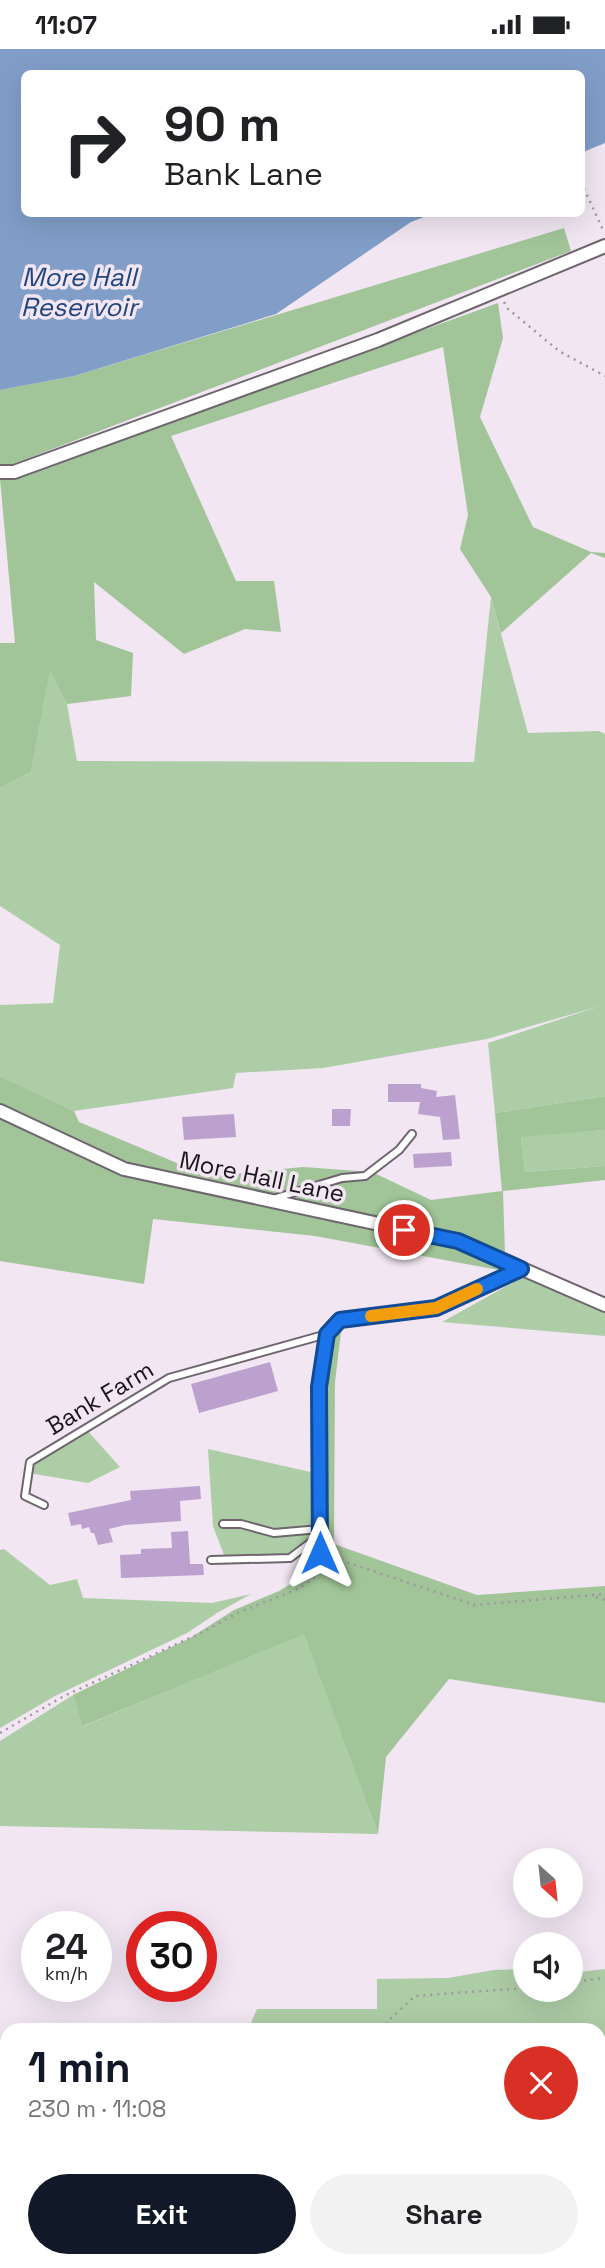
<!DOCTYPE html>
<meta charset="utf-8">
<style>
:root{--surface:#fff;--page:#f2f2f2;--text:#202124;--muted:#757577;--accent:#111827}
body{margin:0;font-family:"Space Grotesk",sans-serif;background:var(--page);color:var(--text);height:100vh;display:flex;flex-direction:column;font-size:26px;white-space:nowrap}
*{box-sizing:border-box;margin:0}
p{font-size:23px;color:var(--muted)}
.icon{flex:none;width:38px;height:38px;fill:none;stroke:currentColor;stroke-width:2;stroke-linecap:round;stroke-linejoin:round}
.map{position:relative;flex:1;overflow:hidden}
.sheet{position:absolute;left:0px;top:1974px;width:606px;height:245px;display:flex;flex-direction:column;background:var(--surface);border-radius:21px 21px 0 0;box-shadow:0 7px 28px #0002}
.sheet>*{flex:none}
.top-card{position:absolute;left:21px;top:21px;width:564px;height:147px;border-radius:10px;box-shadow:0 7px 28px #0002;background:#fff;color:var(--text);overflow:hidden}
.needle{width:46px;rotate:153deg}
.buttons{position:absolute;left:513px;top:1799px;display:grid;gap:14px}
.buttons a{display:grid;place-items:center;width:70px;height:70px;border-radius:50%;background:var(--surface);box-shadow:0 7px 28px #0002;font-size:35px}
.speed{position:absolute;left:21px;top:1862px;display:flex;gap:14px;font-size:35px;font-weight:700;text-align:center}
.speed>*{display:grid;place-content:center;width:91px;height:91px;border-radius:50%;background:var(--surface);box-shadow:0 7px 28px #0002;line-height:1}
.speed small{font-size:18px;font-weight:400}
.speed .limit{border:10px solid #d22;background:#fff;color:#111}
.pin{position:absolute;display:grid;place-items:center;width:60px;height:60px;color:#fff;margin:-30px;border:4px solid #fff;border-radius:50%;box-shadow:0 2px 7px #0007}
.me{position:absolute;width:77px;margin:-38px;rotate:0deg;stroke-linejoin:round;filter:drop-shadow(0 0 5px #0008)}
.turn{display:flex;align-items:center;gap:24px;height:147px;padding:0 28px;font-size:32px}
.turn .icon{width:91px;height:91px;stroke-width:2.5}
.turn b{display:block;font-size:49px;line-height:60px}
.round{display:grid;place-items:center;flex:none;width:74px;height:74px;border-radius:37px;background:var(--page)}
.head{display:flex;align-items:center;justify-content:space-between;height:119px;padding:0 28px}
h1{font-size:42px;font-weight:800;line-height:52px;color:var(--accent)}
.primary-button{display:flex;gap:14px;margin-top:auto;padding:14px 28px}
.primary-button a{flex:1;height:80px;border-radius:42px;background:var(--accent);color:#fff;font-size:28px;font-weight:800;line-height:80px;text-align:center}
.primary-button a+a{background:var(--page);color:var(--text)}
.status{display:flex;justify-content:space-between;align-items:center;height:49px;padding:0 35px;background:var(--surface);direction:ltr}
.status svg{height:19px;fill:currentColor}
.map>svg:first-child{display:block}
.green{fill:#adcda6}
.forest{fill:#a1c498}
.water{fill:#819ec9}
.building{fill:#bca1cf}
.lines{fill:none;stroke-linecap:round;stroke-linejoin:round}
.lane-casing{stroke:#6e656f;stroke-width:10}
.street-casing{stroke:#6e656f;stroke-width:16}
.path{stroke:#9f97a0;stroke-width:2.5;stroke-dasharray:2 5;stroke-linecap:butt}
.lane{stroke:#fff;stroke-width:6}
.street{stroke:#fff;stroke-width:12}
.route-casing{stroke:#114b97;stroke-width:18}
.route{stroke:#1a73e8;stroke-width:12}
.slow{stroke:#f59e0b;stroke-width:12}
.labels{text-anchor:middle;stroke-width:7;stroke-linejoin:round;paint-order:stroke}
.street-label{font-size:24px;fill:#19151a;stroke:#f1e6f2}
.water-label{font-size:26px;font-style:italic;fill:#21467d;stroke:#f1e6f2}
</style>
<div class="status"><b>11:07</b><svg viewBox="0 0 49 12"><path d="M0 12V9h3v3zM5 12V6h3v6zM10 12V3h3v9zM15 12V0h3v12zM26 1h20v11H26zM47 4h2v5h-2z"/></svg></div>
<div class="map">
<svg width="605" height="2219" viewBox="0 0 605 2219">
<rect width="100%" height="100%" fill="#f1e6f2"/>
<g class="green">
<path d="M491,548L528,684L599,682L605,685V1047L495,1064L488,994L600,957L487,990L323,1019L236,1024L233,1039L74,1062L0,1027V956L53,954L60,896L0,857V739L31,723L50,621L67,655L77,712L474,713Z"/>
<path d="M605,1081V1117L523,1123L521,1087Z"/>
<path d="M523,1228L605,1262V1287L442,1273Z"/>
<path d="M86,1380L120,1418L88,1434L23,1423Z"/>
<path d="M208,1400L315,1424L316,1504L224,1506L213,1477Z"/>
<path d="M4,1500L50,1536L77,1530L83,1549L212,1554L251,1545L217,1564L187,1584L55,1647L0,1679V1501Z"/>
<path d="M304,1584L378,1785L0,1777V1692L73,1646L84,1677Z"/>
<path d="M525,1920V1941H570L571,1924L605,1920V2219H0V2153H7V2212H598V1981H248L257,1960H377V1930L448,1929L493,1921Z"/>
</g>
<g class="forest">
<path d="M564,179L571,202L13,415H0V341L74,327Z"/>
<path d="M498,254L503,289L480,368L533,478L591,503L605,504V509L591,504L501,584L491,548L460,500L468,466L443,298L171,387L236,532H274L281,583L245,580L184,605L94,533L96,591L133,604L131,647L67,655L50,622L31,723L0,739V594H15L0,430L15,429Z"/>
<path d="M0,1027L74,1062L79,1073L184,1117L222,1126L303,1118L372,1123L431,1151L502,1142L495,1064L605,1047V1081L521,1088L524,1123L605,1117V1131L503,1142L505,1206L125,1115L0,1057Z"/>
<path d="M0,1068L123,1126L459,1200L504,1222L315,1187L153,1170L144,1235L0,1212Z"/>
<path d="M342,1275L335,1333L334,1495L477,1546L605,1537V1654L449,1630L386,1708L378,1785L304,1585L83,1677L73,1646L190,1589L234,1561L279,1542L319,1517L322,1503V1338L329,1289Z"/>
</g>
<path class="water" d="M0,0H605V94L581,104V24H24V164L432,165L411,173L276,265L74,327L0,341Z"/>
<g class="building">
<path d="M388,1035H421V1039L437,1042L436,1048L455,1046L460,1090L443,1091L440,1068L418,1065L420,1053H388Z"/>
<path d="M332,1060H351L350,1077H332Z"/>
<path d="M234,1065L236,1088L184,1091L182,1068Z"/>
<path d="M451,1103L452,1117L414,1119L413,1105Z"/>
<path d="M270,1313L278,1342L199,1364L191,1335Z"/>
<path d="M200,1437L201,1450L180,1452L181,1472L125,1476L109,1480L113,1493L98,1496L94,1484H91L89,1478L82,1480L81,1475L71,1477L68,1464L131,1451L130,1442Z"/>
<path d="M188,1482L190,1515H203L204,1526L121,1529L120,1506L141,1505V1500L172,1499L171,1483Z"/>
</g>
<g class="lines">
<defs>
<g id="lane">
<path d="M276,1149L342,1129L365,1127L399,1101L412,1085"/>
<path d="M44,1456L25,1447L30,1413L169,1329L327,1285"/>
<path d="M223,1475H241L274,1484L320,1480"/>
<path d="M211,1511L290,1509L318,1488"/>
</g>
<g id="street">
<path d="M0,423H14L378,291L605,197"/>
<path d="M0,1062L124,1120L458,1192L605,1256"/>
<path d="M320,1504L319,1338L327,1285L340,1271L436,1259L521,1220"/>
</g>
</defs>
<use href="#lane" class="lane-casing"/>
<use href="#street" class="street-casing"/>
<g class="path">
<path d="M581,133L604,183"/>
<path d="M504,253L507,259L559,302L605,327"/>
<path d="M334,1509L475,1556L605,1545"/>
<path d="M596,1548L605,1551"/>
<path d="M0,1684L64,1647L205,1582L237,1564L300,1539L315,1528L319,1517"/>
<path d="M570,1933L605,1929"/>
<path d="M382,1981L388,1972L415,1947L525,1939"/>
<path d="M0,2191L7,2189"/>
<path d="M408,2212L424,2219"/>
<path d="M135,2219L137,2212"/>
</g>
<use href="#lane" class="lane"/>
<use href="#street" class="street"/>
</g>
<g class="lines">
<defs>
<path id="route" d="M320,1504L319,1338L327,1285L340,1271L436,1259L521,1220L458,1192L404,1181"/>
</defs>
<use href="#route" class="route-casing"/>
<use href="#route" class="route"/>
<path class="slow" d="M371,1267L436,1259L477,1240"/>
</g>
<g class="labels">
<g class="street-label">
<text transform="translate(262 1128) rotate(12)" y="8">More Hall Lane</text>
<text transform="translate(100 1349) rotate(-31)" y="8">Bank Farm</text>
</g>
<g class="water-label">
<text x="79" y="237">More Hall<tspan x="79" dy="30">Reservoir</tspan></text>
</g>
</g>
</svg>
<div class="buttons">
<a><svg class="needle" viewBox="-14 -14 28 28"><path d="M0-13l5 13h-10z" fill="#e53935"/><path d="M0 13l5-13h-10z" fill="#757577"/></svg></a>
<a><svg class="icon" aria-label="sound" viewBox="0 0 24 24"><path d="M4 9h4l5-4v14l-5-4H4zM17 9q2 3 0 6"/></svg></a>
</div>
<div class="speed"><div>24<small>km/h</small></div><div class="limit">30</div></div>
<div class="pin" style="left:404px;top:1181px;background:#d93025"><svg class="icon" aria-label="arrive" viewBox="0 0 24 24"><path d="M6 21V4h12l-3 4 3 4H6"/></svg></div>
<svg class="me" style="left:320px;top:1504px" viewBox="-20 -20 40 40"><path d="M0-17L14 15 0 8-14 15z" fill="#1a73e8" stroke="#fff" stroke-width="4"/></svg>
<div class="top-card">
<div class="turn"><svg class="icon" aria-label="right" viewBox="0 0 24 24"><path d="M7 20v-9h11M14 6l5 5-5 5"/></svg><div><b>90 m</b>Bank Lane</div></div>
</div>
<section class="sheet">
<div class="head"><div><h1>1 min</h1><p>230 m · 11:08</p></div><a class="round" style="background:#d93025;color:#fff"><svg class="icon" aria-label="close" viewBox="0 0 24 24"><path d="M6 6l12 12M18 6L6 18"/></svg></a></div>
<div class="primary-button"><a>Exit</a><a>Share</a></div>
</section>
</div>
